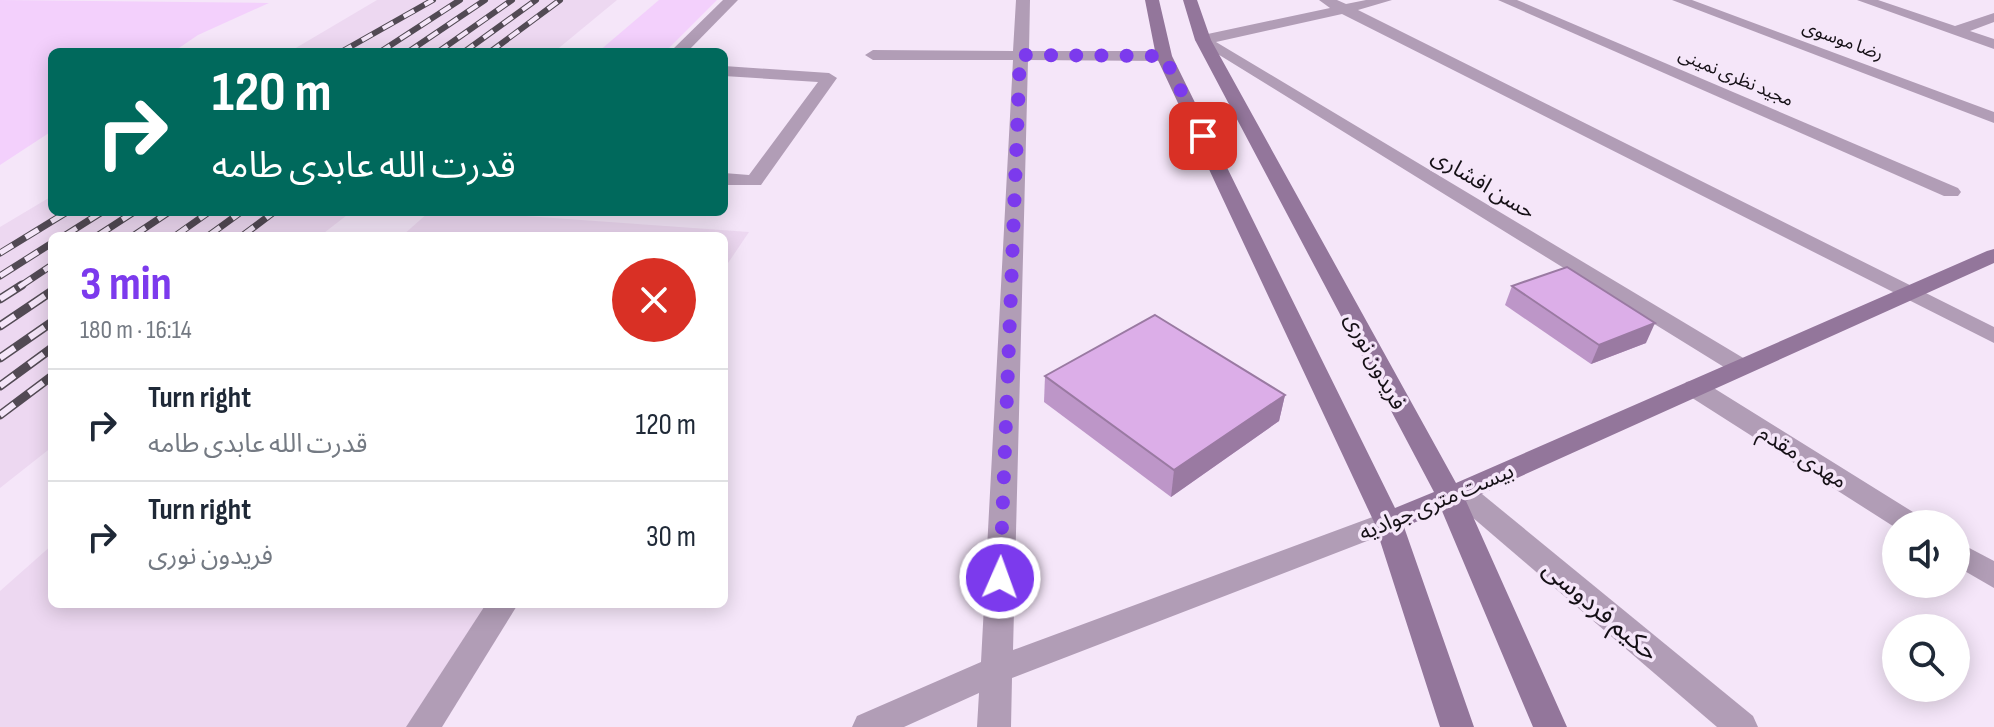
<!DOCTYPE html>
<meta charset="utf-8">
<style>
:root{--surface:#fff;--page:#f2f2f3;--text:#1f2937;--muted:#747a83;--line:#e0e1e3;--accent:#7c3aed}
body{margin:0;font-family:"Sofia Sans Condensed","Noto Sans Arabic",sans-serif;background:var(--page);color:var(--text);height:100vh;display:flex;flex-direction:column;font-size:30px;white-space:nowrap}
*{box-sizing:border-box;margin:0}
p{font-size:26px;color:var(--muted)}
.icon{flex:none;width:44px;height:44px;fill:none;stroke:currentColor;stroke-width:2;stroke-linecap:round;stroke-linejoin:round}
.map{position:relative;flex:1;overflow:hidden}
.side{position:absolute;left:48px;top:232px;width:680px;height:376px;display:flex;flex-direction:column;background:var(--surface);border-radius:12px;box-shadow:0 4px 20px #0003}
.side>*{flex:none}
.hud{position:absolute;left:48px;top:48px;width:680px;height:168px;border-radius:12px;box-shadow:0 4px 20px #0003;background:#00695c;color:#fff;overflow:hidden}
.buttons{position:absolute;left:1882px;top:510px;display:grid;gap:16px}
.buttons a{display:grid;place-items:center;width:88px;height:88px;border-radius:50%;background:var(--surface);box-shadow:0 4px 20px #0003;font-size:40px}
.pin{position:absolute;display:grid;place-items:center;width:68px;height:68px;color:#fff;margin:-34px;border-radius:16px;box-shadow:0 4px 12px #0006}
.me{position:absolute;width:88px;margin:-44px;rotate:2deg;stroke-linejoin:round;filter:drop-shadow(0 0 6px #0008)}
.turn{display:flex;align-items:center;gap:28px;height:168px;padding:0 32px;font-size:36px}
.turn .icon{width:104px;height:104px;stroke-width:2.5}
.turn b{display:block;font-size:56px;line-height:68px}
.round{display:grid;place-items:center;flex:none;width:84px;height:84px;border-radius:42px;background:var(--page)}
.headline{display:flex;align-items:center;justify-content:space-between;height:136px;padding:0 32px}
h1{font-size:48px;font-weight:700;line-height:60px;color:var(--accent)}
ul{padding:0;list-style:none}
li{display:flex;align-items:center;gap:24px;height:112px;padding:0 32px;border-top:2px solid var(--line)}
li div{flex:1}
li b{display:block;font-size:30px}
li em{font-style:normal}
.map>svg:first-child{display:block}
.built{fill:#edd8f1}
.green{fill:#f3d0fc}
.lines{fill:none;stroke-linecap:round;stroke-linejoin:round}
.minor{fill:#b19db6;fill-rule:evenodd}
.secondary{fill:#93769b;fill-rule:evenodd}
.rail-far2-casing{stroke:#524a54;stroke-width:6}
.rail-far1-casing{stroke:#524a54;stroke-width:7}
.rail-casing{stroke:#524a54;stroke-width:9}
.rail-far2{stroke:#f5e6f9;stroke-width:4;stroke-dasharray:12;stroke-linecap:butt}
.rail-far1{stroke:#f5e6f9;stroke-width:5;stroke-dasharray:15;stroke-linecap:butt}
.rail{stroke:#f5e6f9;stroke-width:6;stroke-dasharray:18;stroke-linecap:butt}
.wall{fill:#bd96c8}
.shaded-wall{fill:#9a7aa2}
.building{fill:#dcaee8;stroke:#9a7aa2;stroke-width:2}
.route{stroke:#7c3aed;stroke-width:14;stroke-dasharray:0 25.2}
.labels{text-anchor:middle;stroke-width:7;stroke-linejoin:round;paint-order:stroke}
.far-street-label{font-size:18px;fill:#151016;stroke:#f5e6f9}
.street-label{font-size:22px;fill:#151016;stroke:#f5e6f9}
.near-street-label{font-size:26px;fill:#151016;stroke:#f5e6f9}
</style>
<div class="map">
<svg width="1994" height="727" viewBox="0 0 1994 727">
<rect width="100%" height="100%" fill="#f5e6f9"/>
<g class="built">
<path d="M377,0H617L554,52H289Z"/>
<path d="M52,196V212H351L320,236H52V447L0,488V227Z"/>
<path d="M429,212H470L749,232L724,269V236H402Z"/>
<path d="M52,545V604H495L411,727H0V591Z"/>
</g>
<g class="green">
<path d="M0,0L269,3L198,35L173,52H52V131L0,165Z"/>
<path d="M659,0H717L665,52H598Z"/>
</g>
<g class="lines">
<g class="minor">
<path d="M723,0H738L687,52H670Z"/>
<path d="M1016,0H1030L1029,51H1164L1172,56L1164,61L1028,60L1013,650L1378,515L1388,512L1398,515L1402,522L1398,529L1012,678L1011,727H977L979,693L904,727H852L857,716L981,662L1013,60H873L865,55L873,50L1013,51Z"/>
<path d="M1319,0H1337L1346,4L1366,0H1392L1358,10L1994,327V343L1342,14L1216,42L1750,362L1753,367L1750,372H1732L1195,40L1203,35L1330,8Z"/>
<path d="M1498,0H1517L1958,188L1961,192L1958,196H1944Z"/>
<path d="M1672,0H1692L1994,112V123Z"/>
<path d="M1857,0H1878L1955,26L1994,13V22L1970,31L1994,39V49Z"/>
<path d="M724,66L829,73L837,78L761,185H724V173L749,175L818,82L724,76Z"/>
<path d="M1695,380L1704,382L1921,517L1925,524H1896V528L1686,394L1683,388L1686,382Z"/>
<path d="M1461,482L1471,485L1753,716L1758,727H1717L1451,499L1447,492L1451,485Z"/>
<path d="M1956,541L1994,561V588L1956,566Z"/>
<path d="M486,604H518L442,727H406Z"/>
</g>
<path class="secondary" d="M1145,0H1159L1172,56L1395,508L1434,492L1195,40L1183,0H1197L1211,40L1456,483L1987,251L1994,249V263L1466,501L1567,727H1533L1442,511L1404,527L1474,727H1440L1374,522L1156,56Z"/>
<defs>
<g id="rail-far2">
<path d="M341,52L433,0"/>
<path d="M380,52L460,0"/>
<path d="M408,52L485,0"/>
<path d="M438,52L512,0"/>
<path d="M464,52L536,0"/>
<path d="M490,52L560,0"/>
</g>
<g id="rail-far1">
<path d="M64,236L102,212"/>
<path d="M97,236L134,212"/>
<path d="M133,236L169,212"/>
<path d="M175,236L209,212"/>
<path d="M208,236L241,212"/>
<path d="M242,236L274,212"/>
<path d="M0,253L67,212"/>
<path d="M0,276L52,243"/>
<path d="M19,287L52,265"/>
</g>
<g id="rail">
<path d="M0,299L22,285"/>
<path d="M0,326L52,291"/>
<path d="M0,358L52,322"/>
<path d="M0,386L52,348"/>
<path d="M0,415L52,376"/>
</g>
</defs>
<use href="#rail-far2" class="rail-far2-casing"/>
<use href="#rail-far1" class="rail-far1-casing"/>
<use href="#rail" class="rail-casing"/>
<use href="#rail-far2" class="rail-far2"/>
<use href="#rail-far1" class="rail-far1"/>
<use href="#rail" class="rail"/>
</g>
<g class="wall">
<path d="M1512,286L1646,343L1591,364L1505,305Z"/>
<path d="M1045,376L1285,395L1279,421L1171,497L1044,402Z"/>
</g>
<g class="shaded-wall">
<path d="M1655,323L1646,343L1591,364L1599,345Z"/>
<path d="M1285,395L1279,421L1171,497L1174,470Z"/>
</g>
<g class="building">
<path d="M1567,267L1655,323L1599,345L1512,286Z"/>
<path d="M1155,315L1285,395L1174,470L1045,376Z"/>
</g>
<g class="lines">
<path class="route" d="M1000,578L1020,55L1164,56L1203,136"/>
</g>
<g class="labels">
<g class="far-street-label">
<text transform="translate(1843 40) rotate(20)" y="6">رضا موسوی</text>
<text transform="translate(1736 77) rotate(23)" y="6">مجید نظری نمینی</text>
</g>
<g class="street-label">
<text transform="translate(1484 183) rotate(31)" y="8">حسن افشاری</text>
<text transform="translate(1376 361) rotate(62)" y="8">فریدون نوری</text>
<text transform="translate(1803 456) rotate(32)" y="8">مهدی مقدم</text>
<text transform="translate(1436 501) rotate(-23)" y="8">بیست متری جوادیه</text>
</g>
<g class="near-street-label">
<text transform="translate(1601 610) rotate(40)" y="9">حکیم فردوسی</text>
</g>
</g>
</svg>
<div class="buttons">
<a><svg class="icon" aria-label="sound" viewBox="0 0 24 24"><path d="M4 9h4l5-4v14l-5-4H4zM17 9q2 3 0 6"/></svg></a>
<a><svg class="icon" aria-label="search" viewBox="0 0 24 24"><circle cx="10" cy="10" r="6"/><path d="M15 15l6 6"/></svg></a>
</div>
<div class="pin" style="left:1203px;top:136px;background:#d93025"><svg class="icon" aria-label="arrive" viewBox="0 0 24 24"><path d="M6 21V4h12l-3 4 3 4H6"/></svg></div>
<svg class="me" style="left:1000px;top:578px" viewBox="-20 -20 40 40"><circle r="17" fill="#7c3aed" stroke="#fff" stroke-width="3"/><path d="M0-11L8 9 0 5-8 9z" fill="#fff"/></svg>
<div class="hud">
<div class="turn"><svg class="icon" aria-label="right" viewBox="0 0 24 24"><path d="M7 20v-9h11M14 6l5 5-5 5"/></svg><div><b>120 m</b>قدرت الله عابدی طامه</div></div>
</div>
<section class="side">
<div class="headline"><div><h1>3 min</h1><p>180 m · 16:14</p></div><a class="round" style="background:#d93025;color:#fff"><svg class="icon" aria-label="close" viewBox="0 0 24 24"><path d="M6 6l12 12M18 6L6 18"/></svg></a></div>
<ul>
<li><svg class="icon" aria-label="right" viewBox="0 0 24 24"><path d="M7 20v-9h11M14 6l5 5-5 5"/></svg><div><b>Turn right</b><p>قدرت الله عابدی طامه</p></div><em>120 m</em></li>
<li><svg class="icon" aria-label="right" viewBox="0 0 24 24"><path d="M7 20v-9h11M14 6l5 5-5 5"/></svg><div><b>Turn right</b><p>فریدون نوری</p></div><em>30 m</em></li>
</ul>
</section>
</div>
